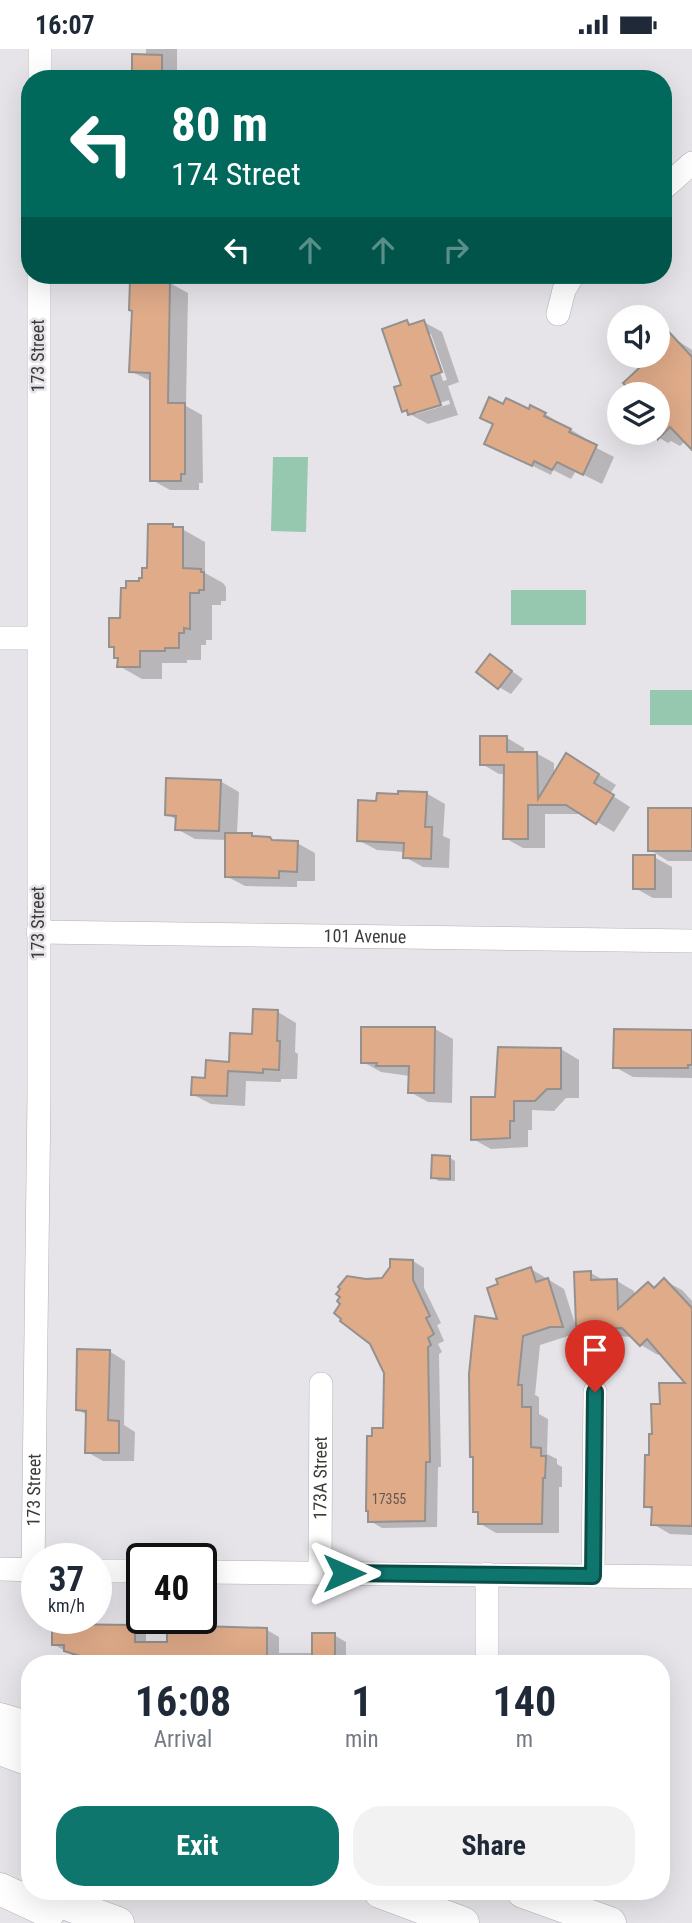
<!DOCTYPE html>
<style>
:root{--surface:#fff;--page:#f2f2f3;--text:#1f2937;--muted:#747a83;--accent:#0f766e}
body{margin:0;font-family:"Roboto Condensed",sans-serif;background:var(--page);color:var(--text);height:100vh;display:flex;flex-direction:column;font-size:26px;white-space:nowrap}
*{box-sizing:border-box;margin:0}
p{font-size:23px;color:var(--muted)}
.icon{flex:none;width:38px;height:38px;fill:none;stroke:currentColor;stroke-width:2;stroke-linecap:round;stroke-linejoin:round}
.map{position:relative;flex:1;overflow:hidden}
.side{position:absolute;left:21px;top:1606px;width:649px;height:245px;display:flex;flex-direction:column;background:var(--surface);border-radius:28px;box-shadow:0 7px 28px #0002}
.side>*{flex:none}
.top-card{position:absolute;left:21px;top:21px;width:651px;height:214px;border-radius:28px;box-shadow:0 7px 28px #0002;background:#00695c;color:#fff;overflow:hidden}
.buttons{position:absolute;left:607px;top:256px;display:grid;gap:14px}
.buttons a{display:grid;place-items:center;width:63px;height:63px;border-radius:50%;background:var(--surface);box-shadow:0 7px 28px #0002;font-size:35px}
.speed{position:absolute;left:21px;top:1494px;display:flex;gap:14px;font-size:35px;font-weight:700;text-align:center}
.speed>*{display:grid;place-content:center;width:91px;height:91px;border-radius:50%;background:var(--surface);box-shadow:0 7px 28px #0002;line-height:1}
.speed small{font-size:18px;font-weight:400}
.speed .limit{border:4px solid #111;border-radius:10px;background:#fff;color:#111}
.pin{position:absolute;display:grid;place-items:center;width:60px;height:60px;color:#fff;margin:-72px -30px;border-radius:50% 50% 50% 0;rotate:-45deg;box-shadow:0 0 7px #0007}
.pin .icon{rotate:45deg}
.me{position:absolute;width:77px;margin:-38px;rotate:90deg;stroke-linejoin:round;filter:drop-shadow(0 0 5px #0008)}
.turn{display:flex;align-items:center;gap:24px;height:147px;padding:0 35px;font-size:32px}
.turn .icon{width:91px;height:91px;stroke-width:2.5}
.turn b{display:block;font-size:49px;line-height:60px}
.lanes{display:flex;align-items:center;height:66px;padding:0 35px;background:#0003;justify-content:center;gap:35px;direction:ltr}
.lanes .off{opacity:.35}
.eta{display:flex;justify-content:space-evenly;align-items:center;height:119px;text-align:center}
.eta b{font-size:42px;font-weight:700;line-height:49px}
.cta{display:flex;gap:14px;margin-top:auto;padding:14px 35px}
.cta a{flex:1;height:80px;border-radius:28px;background:var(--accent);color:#fff;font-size:28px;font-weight:700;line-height:80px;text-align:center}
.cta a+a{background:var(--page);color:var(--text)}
.status{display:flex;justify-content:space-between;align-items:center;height:49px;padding:0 35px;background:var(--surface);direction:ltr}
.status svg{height:19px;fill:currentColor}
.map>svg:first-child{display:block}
.green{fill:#96c7af}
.shadow{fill:#0003;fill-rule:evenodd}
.building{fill:#dfab89;stroke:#94918f;stroke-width:2}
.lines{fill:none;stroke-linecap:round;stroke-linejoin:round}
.minor-casing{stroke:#b3b1b4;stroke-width:24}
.highway-casing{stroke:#b3b1b4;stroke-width:33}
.minor{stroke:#fff;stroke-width:23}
.highway{stroke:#fff;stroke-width:32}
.route-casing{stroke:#0a4d48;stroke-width:18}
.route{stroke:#0f766e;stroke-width:12}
.labels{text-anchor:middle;stroke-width:5;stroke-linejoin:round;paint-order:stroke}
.number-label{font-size:14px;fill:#65574f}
.street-label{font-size:18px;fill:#3c3b3c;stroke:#e6e4e8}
</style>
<div class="status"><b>16:07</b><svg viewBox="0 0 49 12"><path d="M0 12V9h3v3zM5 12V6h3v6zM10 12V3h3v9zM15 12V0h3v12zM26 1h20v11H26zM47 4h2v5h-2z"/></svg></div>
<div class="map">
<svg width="692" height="1874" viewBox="0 0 692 1874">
<rect width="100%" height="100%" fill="#e6e4e8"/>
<g class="green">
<path d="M273,408H308L306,483L271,482Z"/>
<rect x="511" y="541" width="75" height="35"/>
<rect x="650" y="641" width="42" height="35"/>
</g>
<g class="shadow">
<path d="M146,0H177V30H146L134,22L146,7Z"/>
<path d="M170,234L188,244L186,357L202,366L203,434H199V441H170L152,431L151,332L130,322Z"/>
<path d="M407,273L413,276L424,273L442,283L459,333L448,337L458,366L428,375L404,362ZM427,285H431L447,331L443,332ZM449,351L450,355L416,365V362Z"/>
<path d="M669,286L692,301V395L685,392L680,397L671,392L668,394L650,383H658V296Z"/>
<path d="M504,357L545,365L588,391L587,394L614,408L602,435L576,422L571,430L553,421L551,426L486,394Z"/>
<path d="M172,477L182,480L205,493V524L223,534L226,538V552H221V556H212V591H206V596H201V611H187V614H162V630H142L119,617V610L116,608V600L111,597L140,534Z"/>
<path d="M491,607L523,630L511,645L499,638Z"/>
<path d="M507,689L524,699V704H536L554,714V727L584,716L616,736L610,745L630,758L614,783L584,765H545V799H523L505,789L506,725H499L482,715Z"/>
<path d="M220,732L239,743L237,785L251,786L276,793L297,794L315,804V832H297V838L245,837L226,827L227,791L195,790L177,780V771L167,765Z"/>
<path d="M426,744L445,755L443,787L450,790L449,819L423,818L405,808V803L377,801L358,791L378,754Z"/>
<path d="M692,761V812H668L650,801Z"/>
<path d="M654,808L672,818V849H653L635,839Z"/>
<path d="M278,963L296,974L295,1003L298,1005L297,1030H281V1033L246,1032L245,1057L211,1055L192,1045L206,1030L230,1015Z"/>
<path d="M435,980L453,990L452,1054L428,1053L410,1043V1027L381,1023L363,1013Z"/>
<path d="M692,982V1029L633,1028L615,1018Z"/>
<path d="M561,1000L579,1011V1049H566L554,1062L532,1061V1081H528V1098L491,1100L473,1090L497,1050Z"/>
<path d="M450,1109L455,1112V1132H439L433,1128Z"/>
<path d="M413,1212L424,1219V1239L441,1274L437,1276L444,1292L438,1295L442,1303L439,1305L441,1418H438L437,1478L382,1479L370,1472L374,1389L385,1381L386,1324L366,1232L383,1231Z"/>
<path d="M531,1220L564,1240L579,1287H568L540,1296L535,1346L539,1348V1365L548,1370L547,1405L557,1410V1415L562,1418V1438H559V1484H496L479,1474L480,1465L475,1462L500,1272Z"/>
<path d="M591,1224L605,1232H617L634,1242V1248L649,1235L656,1239L665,1232L682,1241L692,1252V1486L670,1485L653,1475V1462L646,1457L651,1408L661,1356L689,1335L661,1303L658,1306L641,1296L633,1288L595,1286L577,1276Z"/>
<path d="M109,1302L125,1312L124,1376L135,1383L134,1412H103L87,1403V1366L77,1360Z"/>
<path d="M134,1578L146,1585V1595H169L267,1581L279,1588V1604H314L334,1586L346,1593V1615H100L78,1609L53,1595Z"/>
</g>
<g class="building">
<path d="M132,5L162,6V23H132Z"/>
<path d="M130,231L170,232L168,354H185V425H181V432H150V324L129,323L132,262L129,261Z"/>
<path d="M407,271L409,276L424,271L442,323L431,327L441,356L408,366L407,361L402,363L394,338L401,336L382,280Z"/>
<path d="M669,283L692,308V401L670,378L658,390V345H633L623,334L653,306H658V294Z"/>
<path d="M489,348L503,355L506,349L529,360L530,356L546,364L544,367L571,380L569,383L597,396L583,426L557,413L552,421L534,412L532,417L484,395L493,375L480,369Z"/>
<path d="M148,475H173V478H183V519L201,520V523H204V541H199V544H190V580L184,579V584H179V599H165V602H140V618H117L118,609H114V598H109V569H120L121,539H126V532H139V529H142V519H147Z"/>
<path d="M490,605L512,622L498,640L476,623Z"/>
<path d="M480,687H507V703H537L538,750L566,704L599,725L594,734L614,746L596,775L566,756H528V790H503L504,716H480Z"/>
<path d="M166,729L221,731L219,782L175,781L176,767L165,766Z"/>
<path d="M398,742L427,743L425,778H432L431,810L403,809L404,794L357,792L358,751L376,752L377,744L398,745Z"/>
<rect x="648" y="759" width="44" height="43"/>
<path d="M225,784H252V787L270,788L272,791L298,792L297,823L279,822V829L225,828Z"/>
<rect x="633" y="806" width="22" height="34"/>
<path d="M253,960L278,961L277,992H280L279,1021L263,1020V1024L228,1022L227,1047L191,1046L192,1028L205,1029L206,1011L229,1013L230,984L252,985Z"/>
<path d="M361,978H435L434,1044H408L409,1017H376L377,1014H361Z"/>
<path d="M614,980L692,981V1016H688V1019H613Z"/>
<path d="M498,998L561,999V1040H547L535,1052H514V1072H510V1089L471,1091V1048H495Z"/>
<path d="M432,1106L450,1107V1130L431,1129Z"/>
<path d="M390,1210L413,1211V1231L430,1267L426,1269L434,1285L428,1289L431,1296L428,1298L430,1413H426L425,1472L368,1473V1462H366L367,1387H372V1379H383L384,1324L370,1295L340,1272L341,1270L334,1264L340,1255L337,1252L340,1248L336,1245L340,1240L338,1238L347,1227L366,1230L382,1229L390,1218Z"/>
<path d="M531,1218L536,1233L548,1229L563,1278H550L523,1287L518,1336H522V1358H531V1398L541,1399V1407H546L545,1429H543L542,1475H478V1463H473V1408H470L469,1325L475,1267L497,1270L487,1239L498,1235L496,1230Z"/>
<path d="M591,1222V1231L617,1230L618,1260L648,1233L654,1239L664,1229L692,1259V1477L651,1476L652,1458H644L645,1406H649V1385H652L651,1355H660L659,1334H685L647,1290L640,1297L622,1279L591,1280V1277H576L574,1223Z"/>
<path d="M77,1300L110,1301L108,1371L119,1372V1404H85L86,1362L76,1361Z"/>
<path d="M52,1575L135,1576V1593H167V1576L267,1579V1615H105L64,1602V1596H52Z"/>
<rect x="312" y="1584" width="23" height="31"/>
</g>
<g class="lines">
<defs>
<g id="minor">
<path d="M40,30V0"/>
<path d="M663,140L692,114"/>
<path d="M558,265L564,241L573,226"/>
<path d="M0,589H38"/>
<path id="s1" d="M38,883L692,892"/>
<path d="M0,1520L37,1521"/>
<path id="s2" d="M33,1521L39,1047V226"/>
<path d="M96,1522H142"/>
<path d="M201,1523L692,1528"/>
<path id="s3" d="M320,1523L321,1335"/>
<path d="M593,1527L595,1343"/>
<path d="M487,1615V1525"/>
</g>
<g id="highway">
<path d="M0,1670L30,1679"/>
<path d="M0,1700L30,1711"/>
<path d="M0,1840L49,1863"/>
<path d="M34,1843L118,1874"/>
<path d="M380,1843L463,1874"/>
<path d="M523,1843L610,1874"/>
</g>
</defs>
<use href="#minor" class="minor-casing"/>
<use href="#highway" class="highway-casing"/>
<use href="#minor" class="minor"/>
<use href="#highway" class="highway"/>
</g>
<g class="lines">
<defs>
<path id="route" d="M344,1524L593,1527L595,1343"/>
</defs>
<use href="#route" class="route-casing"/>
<use href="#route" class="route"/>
</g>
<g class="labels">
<g class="number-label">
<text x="389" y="1455">17355</text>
</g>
<g class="street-label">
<text transform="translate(38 307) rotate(-90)" y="6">173 Street</text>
<text transform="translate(38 874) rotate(-90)" y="6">173 Street</text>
<text dy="6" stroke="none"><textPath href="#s1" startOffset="327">101 Avenue</textPath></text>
<text dy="6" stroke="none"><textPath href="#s3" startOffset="94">173A Street</textPath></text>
<text dy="6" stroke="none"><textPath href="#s2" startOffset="80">173 Street</textPath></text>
</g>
</g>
</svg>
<div class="buttons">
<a><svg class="icon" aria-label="sound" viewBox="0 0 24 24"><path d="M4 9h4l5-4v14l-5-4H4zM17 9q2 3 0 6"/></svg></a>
<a><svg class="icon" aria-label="layers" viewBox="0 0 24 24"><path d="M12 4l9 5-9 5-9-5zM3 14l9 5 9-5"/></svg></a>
</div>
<div class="speed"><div>37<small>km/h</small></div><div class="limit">40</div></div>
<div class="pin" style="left:595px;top:1343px;background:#d93025"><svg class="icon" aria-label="arrive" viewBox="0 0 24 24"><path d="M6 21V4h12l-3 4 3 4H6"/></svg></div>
<svg class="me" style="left:344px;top:1524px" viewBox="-20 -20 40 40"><path d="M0-17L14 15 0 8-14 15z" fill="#0f766e" stroke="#fff" stroke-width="4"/></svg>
<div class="top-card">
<div class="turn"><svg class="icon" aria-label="left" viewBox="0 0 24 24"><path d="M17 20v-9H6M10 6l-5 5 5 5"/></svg><div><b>80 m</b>174 Street</div></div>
<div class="lanes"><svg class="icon" aria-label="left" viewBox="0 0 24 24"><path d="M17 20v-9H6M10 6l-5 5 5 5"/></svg><svg class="icon off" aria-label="ahead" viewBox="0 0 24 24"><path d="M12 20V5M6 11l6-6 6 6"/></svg><svg class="icon off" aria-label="ahead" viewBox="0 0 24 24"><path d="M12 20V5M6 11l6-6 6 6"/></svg><svg class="icon off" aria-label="right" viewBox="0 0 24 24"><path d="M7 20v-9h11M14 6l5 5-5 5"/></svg></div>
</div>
<section class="side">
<div class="eta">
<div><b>16:08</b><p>Arrival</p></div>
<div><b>1</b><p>min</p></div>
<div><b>140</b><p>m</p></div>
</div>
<div class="cta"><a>Exit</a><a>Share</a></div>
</section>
</div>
